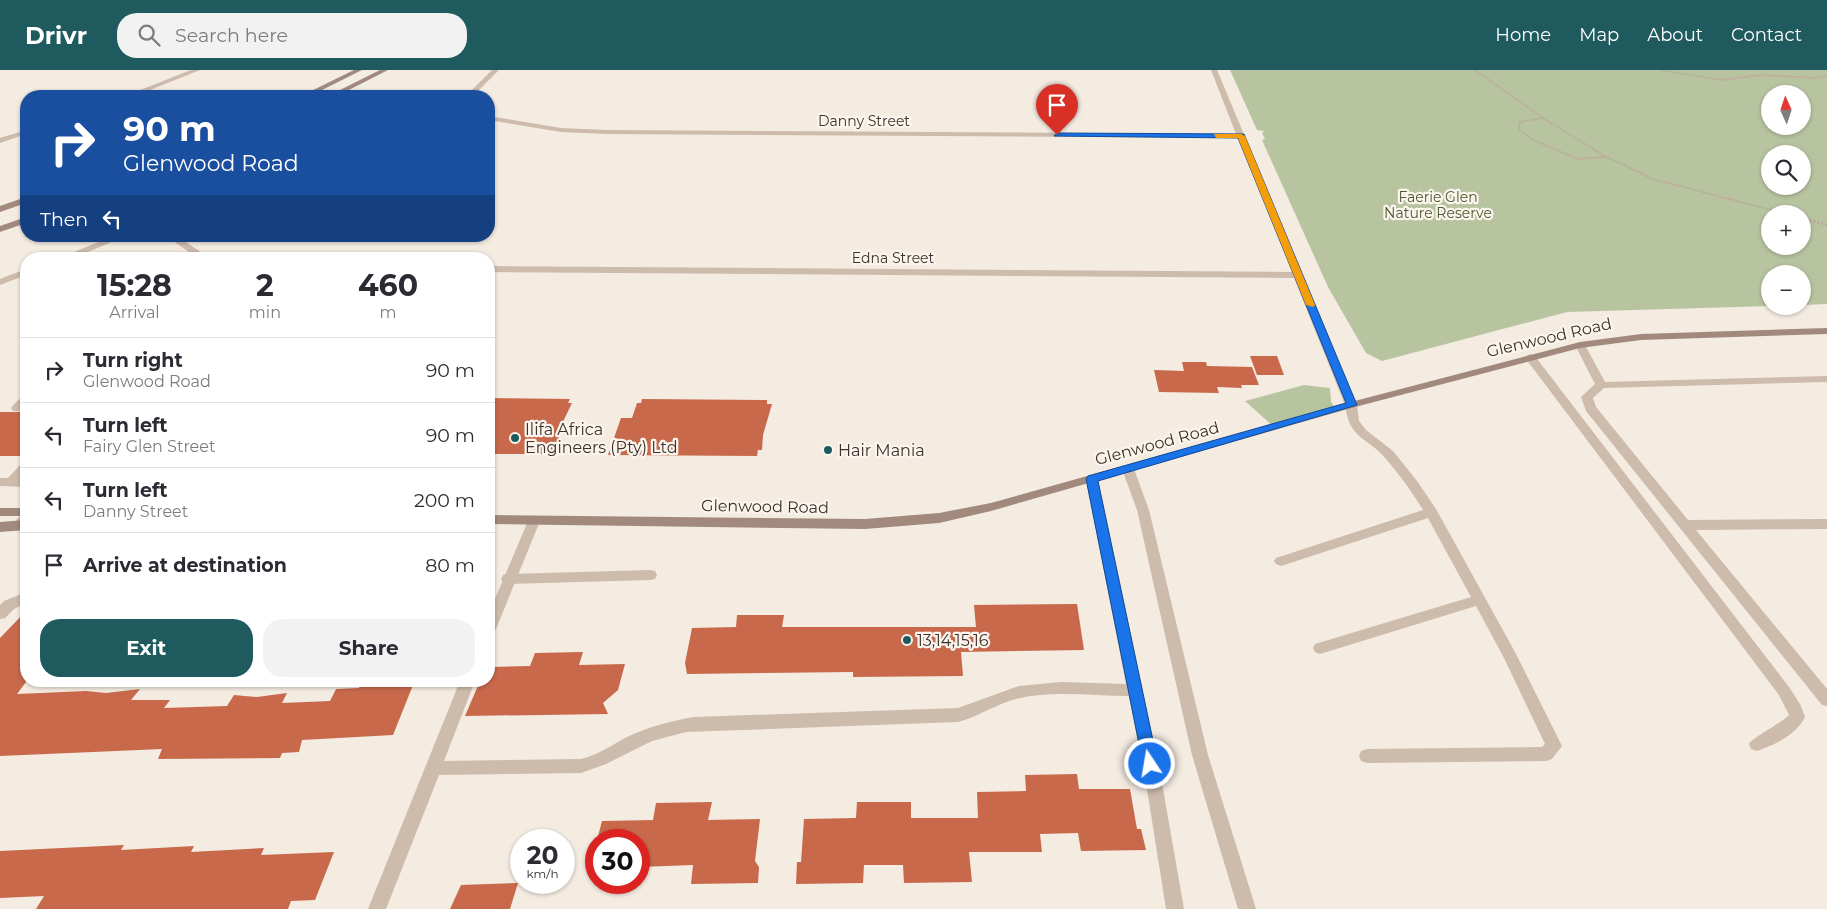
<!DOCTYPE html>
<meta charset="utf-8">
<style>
:root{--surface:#fff;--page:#f2f2f3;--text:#2b2b33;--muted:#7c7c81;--line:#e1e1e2;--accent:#1f5a5e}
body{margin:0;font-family:Montserrat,sans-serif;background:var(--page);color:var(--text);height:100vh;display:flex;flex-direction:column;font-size:19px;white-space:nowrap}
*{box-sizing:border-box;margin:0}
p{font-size:16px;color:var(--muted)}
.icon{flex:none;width:28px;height:28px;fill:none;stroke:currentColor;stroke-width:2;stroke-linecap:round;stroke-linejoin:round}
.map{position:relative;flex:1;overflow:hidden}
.side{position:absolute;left:20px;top:182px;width:475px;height:435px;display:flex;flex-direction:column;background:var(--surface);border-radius:20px;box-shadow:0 1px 4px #0004}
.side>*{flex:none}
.top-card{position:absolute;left:20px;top:20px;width:475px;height:152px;border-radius:20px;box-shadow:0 1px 4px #0004;background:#1a4fa0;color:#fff;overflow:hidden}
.needle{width:32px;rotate:357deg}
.controls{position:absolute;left:1761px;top:15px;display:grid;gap:10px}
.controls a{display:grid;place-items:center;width:50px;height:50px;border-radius:50%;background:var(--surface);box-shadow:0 1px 4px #0004;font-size:25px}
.speed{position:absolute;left:510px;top:759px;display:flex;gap:10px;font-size:25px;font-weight:700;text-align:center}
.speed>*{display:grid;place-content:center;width:65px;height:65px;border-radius:50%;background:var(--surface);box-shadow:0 1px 4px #0004;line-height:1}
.speed small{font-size:12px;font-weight:400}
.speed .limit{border:8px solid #d22;background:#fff;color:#111}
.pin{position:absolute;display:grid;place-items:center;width:42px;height:42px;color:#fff;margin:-51px -21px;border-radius:50% 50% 50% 0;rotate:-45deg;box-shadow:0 0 5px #0007}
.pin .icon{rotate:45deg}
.me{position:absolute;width:55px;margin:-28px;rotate:348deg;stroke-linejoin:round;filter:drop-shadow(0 0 4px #0008)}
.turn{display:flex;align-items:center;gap:18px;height:105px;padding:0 20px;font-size:22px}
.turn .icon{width:65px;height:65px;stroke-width:2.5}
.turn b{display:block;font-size:35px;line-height:42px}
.then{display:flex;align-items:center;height:48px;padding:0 20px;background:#0003;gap:10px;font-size:19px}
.eta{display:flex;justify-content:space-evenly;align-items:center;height:85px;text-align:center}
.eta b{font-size:30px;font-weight:700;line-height:35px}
.action{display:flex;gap:10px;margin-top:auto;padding:10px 20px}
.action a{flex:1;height:58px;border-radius:20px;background:var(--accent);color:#fff;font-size:20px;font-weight:700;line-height:58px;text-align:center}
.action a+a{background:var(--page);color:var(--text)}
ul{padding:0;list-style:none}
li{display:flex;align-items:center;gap:15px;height:65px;padding:0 20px;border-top:1px solid var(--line)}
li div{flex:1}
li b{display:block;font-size:19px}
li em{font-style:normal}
header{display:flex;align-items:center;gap:30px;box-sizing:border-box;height:70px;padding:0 25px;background:var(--accent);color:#fff}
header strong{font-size:24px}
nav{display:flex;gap:28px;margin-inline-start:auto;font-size:18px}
.search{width:350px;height:45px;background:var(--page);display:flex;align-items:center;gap:12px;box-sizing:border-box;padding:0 18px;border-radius:20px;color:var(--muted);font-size:19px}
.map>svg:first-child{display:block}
.green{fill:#b8c4a0;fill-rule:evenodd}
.building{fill:#c8694b}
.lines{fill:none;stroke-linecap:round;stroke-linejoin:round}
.path-far1{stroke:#b9a596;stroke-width:2;stroke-dasharray:1 1;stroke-linecap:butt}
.path{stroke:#b9a596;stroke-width:2.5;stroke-dasharray:2 2;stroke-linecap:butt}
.lane{fill:#cdbbac;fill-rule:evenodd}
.street{fill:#cdbbac;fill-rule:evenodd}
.secondary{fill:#a18a7d;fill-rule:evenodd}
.route{fill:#1a73e8;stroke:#114b97}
.slow{fill:#f59e0b}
.poi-dot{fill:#1f5a5e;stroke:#fbf5ee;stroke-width:2}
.labels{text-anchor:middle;stroke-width:4.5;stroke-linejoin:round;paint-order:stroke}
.far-street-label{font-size:14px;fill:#3b302b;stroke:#fbf5ee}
.far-park-label{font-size:14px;fill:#4a5a2e;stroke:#fbf5ee}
.street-label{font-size:16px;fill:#3b302b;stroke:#fbf5ee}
.poi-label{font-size:16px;fill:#3b302b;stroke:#fbf5ee;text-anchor:start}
</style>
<header>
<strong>Drivr</strong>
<div class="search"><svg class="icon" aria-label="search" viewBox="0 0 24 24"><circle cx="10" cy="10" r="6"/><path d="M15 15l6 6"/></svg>Search here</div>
<nav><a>Home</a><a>Map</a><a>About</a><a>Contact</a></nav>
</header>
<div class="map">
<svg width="1827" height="839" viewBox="0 0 1827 839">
<rect width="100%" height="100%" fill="#f4ebe1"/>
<g class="green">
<path d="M1230,0H1827V234L1803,235L1802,204H1770V236L1567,242L1382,291L1366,283L1328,217L1262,70L1265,69L1262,63L1264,61L1257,60ZM1770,24H1802V56H1770ZM1770,84H1802V116H1770ZM1770,144H1802V176H1770Z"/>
<path d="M1304,315L1330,318L1331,332L1338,341L1275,358L1245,331Z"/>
</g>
<g class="building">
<path d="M1250,286H1277L1284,305H1257Z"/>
<path d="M1182,292H1206L1207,296L1252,297L1259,315H1241L1242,318L1217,317L1219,323L1159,322L1154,300L1184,301Z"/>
<path d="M489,328L570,329L568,333H572L558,362L561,361L554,384H489Z"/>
<path d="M642,329L767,330V334H772L763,365L762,380H758L757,386L608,385L621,348H632L637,333H641Z"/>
<rect x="0" y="342" width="26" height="44"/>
<path d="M1077,534L1084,580L961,582L963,606L853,607V602L687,604L685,593L692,558L736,557L737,545H784L782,557H976L974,535Z"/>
<path d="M26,541V612L17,624L86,621L106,623L140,619L131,630H170L164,638L227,636L234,625L257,627L287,623L282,633L330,631L336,619L359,618L362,611H396L394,615H413L393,665L302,670L299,682L282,683L280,688L158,689L162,679L0,686V568Z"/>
<path d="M583,582L579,595L625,594L618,620L603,633L608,644L465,646L480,611H489V597L530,596L535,583Z"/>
<path d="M1077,704L1079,719H1130L1137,759H1141L1146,780L1081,781L1078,763L1040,764L1042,782H969L972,812L904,813L903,795H864L863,813L796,814L797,792H801L804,749L856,748L857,732H911V748H978L977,722L1026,721L1025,705Z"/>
<path d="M712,732L708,750L760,749L755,791L759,797L758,813L691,814L693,795L639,797V770H597L602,751L653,750L656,733Z"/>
<path d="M124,775L121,780L194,776L191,782L264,778L261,785L334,782L315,830L291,831L288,839H36L44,826L0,828V781Z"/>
<path d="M518,813L510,839H450L461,815Z"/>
</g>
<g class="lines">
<g class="path-far1">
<path d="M1475,0L1543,48L1520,52L1519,59L1533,70L1578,89L1607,87L1653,109L1775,141"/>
<path d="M1661,0L1721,10L1760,5L1814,8L1827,6"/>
<path d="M1543,48L1606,87"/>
</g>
<g class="path">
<path d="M1771,140L1786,144"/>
<path d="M1802,148L1827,155"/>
</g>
<g class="lane">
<path d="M26,326V335L21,341H13L11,338C15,333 20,327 26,326Z"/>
<path d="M26,392V403L21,409H26V417L0,416V408H8L22,393Z"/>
<path d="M26,443V456L19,461L14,459L13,456C16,450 20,444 26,443Z"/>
<path d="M650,500L655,501L657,505L655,509L650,510L508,514L503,513L501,509L503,505L508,504Z"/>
<path d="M26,522V533L14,539L5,548L0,549V535L4,531Z"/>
</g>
<g class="street">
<path d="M191,0H200L135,26H125Z"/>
<path d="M492,0H499L473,26H466Z"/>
<path d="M1211,0H1217L1357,335L1359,351L1366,360L1393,381L1417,411L1436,439L1515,582L1562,676L1552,689L1546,691L1367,693L1361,691L1359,686L1361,681L1367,679L1542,677L1545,674L1504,588L1476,536L1320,584L1315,582L1313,578L1315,574L1471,527L1428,448L1281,496L1276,494L1274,491L1276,488L1423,440C1412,422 1400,405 1386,389C1367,366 1350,371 1345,335L1294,208L489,202V196L1292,202L1238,68L606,64L561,62L489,50V46L561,58L606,60L1236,64Z"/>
<path d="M26,60V64L0,73V68Z"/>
<path d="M113,166H126L71,189H57Z"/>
<path d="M166,166H177L211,189H199Z"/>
<path d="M26,199V205L0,215V209Z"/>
<path d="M1580,272L1585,275L1605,312L1827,306V312L1604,318L1593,328L1596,337L1688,450L1827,449V459L1696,460L1827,619V636L1822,635L1586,341L1581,327L1595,314L1575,275Z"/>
<path d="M1530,284L1534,285L1789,617L1800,634L1805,647C1796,665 1775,675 1757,681L1751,679L1749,674C1752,668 1780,654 1789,645L1779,625L1526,289L1525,287Z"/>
<path d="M1128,395L1134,399L1149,440L1208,685L1256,839H1238L1192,685L1137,440L1122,399Z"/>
<path d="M1092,405L1098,409L1162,713L1184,839H1166L1146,713L1129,626C1092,626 1052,620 1016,629C996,634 978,647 958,652L686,662L652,671L606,694L581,703L439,705L386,839H368L460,611H475L444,691L581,689C598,685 612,675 627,667C648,657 671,651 694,647L958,638L1019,616L1061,612L1126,614L1086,409Z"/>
<path d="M534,446L540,451L496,559L494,563L489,565V543L528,451Z"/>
</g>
<g class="secondary">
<path d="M354,0H362L310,26H301Z"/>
<path d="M380,0H388L337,26H328Z"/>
<path d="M26,127V133L0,142V136Z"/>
<path d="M26,147V153L0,162V156Z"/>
<path d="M1827,258V264L1641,270L1580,278L1355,337L991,441L939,453L865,459L489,454V445L865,449L939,443L991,433L1347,333L1580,272L1641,264Z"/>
<rect x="0" y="438" width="26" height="8"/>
<path d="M26,450V460L0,462V452Z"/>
</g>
</g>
<path class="route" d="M1057,63L1244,64L1357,335L1098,411L1158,694L1156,699L1150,701L1145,699L1143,694L1086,409L1088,406L1346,333L1238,68L1054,66Z"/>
<path class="slow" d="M1214,64H1241L1245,66L1315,235L1313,237L1306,235L1238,68H1216Z"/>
<g class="poi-dot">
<circle cx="515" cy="368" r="5"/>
<circle cx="828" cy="380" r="5"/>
<circle cx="907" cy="570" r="5"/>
</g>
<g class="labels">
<g class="far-street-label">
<text x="864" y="56">Danny Street</text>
<text x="893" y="193">Edna Street</text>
</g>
<g class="far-park-label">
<text x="1438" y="132">Faerie Glen<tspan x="1438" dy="16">Nature Reserve</tspan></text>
</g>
<g class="street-label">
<text transform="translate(1549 267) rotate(-13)" y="6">Glenwood Road</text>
<text transform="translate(1157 373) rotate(-15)" y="6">Glenwood Road</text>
<text transform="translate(765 436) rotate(1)" y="6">Glenwood Road</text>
</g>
<g class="poi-label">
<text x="525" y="365">Ilifa Africa<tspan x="525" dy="18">Engineers (Pty) Ltd</tspan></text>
<text x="838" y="386">Hair Mania</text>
<text x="917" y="576">13,14,15,16</text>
</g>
</g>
</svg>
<div class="controls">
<a><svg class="needle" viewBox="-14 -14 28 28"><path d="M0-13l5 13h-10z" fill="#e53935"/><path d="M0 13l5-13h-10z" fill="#7c7c81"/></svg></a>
<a><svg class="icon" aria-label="search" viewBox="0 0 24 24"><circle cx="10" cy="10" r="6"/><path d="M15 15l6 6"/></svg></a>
<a>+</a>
<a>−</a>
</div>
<div class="speed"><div>20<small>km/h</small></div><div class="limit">30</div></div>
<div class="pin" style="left:1057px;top:65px;background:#d93025"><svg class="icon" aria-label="arrive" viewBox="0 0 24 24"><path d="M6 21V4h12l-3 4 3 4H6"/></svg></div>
<svg class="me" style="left:1150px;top:694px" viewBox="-20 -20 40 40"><circle r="17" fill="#1a73e8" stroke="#fff" stroke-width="3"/><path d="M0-11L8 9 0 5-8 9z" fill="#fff"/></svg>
<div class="top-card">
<div class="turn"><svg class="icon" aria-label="right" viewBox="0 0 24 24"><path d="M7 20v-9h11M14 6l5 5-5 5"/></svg><div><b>90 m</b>Glenwood Road</div></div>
<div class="then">Then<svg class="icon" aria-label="left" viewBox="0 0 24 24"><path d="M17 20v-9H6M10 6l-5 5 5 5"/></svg></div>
</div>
<section class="side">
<div class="eta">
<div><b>15:28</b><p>Arrival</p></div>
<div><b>2</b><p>min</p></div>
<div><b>460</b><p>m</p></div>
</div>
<ul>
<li><svg class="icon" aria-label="right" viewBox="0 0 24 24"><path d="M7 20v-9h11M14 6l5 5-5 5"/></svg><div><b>Turn right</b><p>Glenwood Road</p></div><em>90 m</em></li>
<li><svg class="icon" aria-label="left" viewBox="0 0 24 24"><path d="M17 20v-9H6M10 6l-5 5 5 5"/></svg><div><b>Turn left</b><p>Fairy Glen Street</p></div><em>90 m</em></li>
<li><svg class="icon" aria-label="left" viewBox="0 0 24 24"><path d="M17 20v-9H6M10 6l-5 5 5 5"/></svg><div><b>Turn left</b><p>Danny Street</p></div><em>200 m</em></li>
<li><svg class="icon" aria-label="arrive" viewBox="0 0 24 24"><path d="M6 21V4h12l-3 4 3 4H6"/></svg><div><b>Arrive at destination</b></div><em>80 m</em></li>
</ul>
<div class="action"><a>Exit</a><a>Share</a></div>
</section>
</div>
